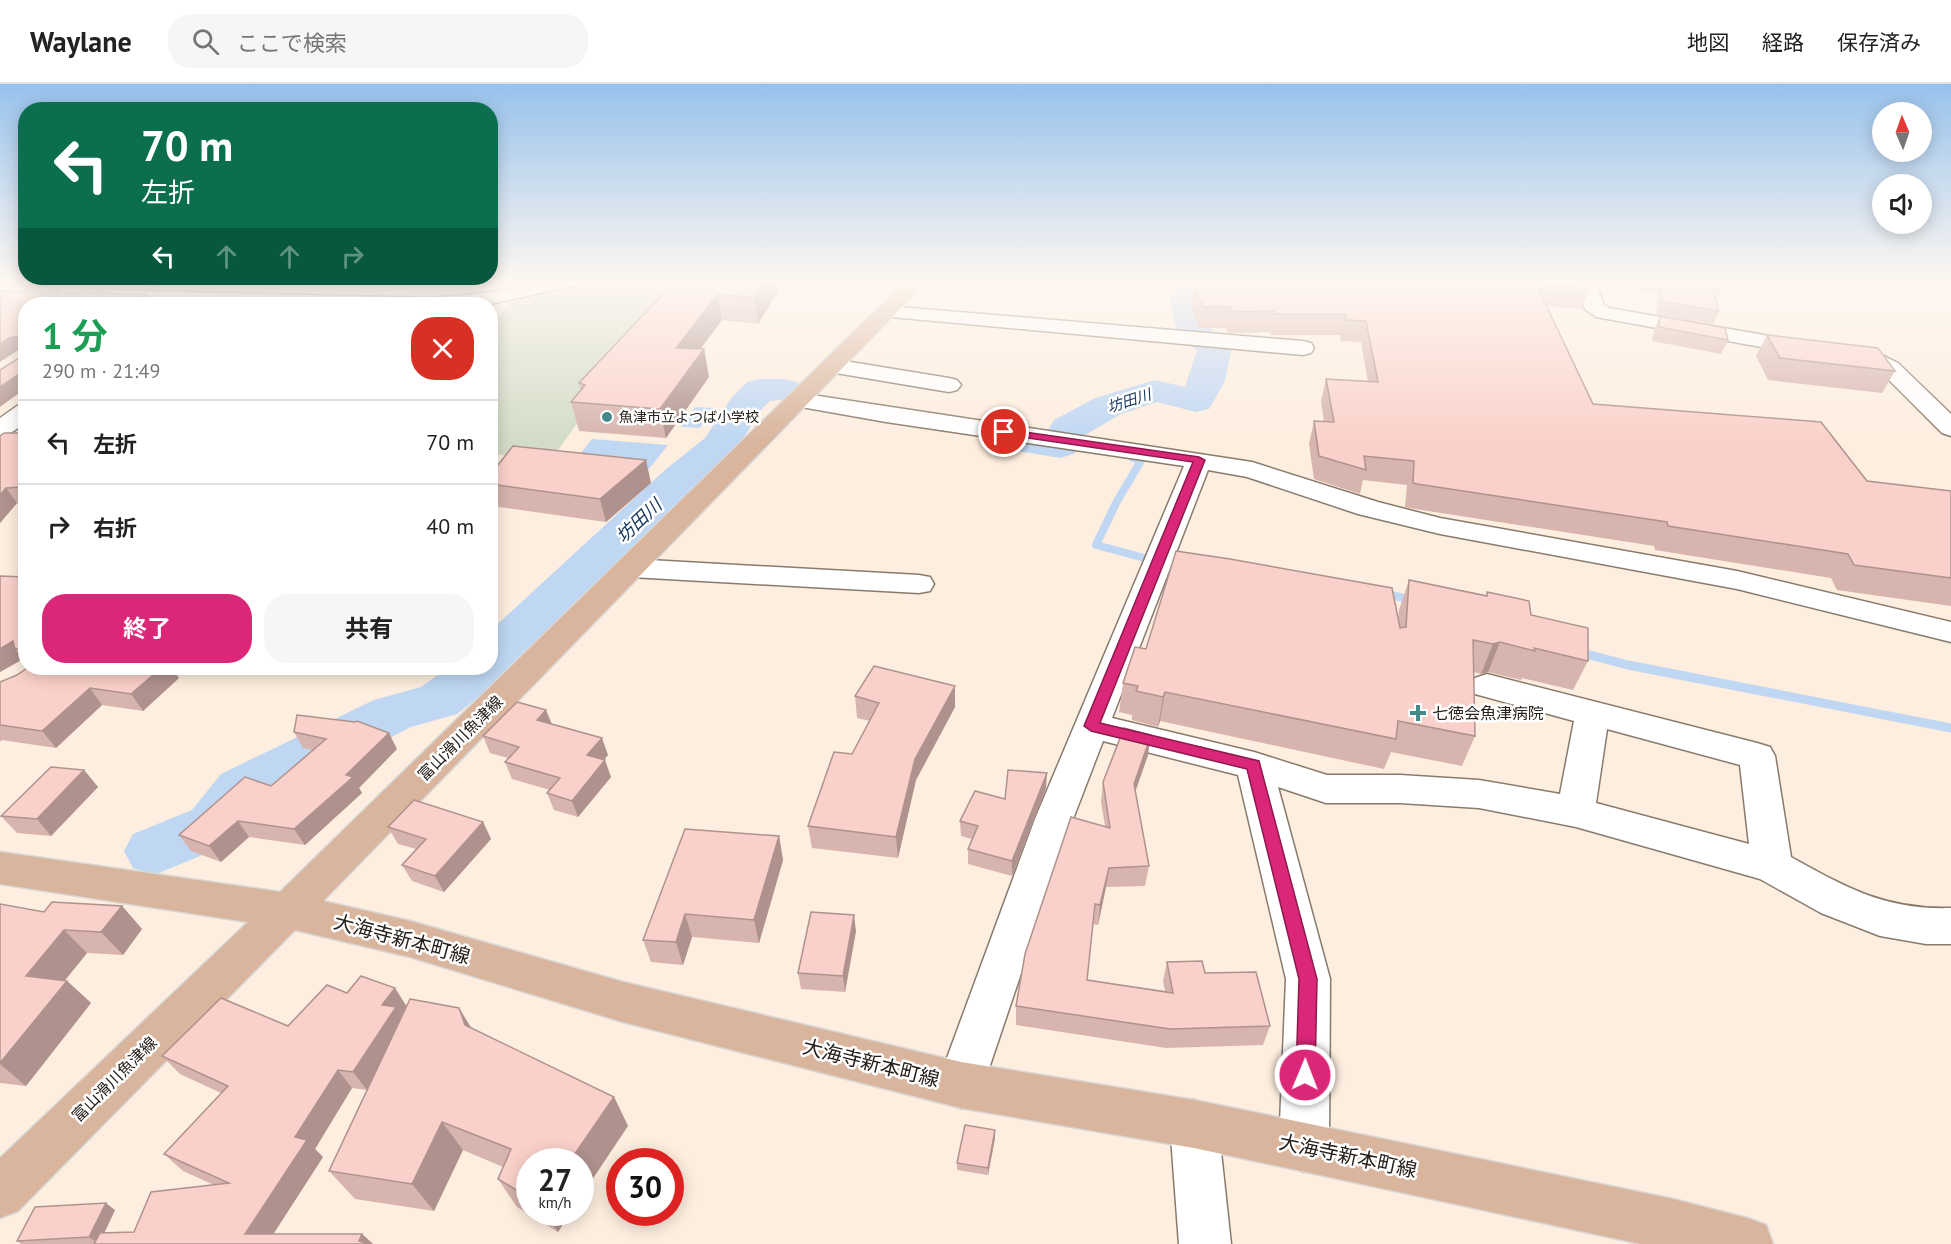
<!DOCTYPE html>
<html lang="ja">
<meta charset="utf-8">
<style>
:root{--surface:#fff;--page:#f6f6f6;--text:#222;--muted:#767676;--line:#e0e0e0;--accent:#db2777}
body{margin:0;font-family:"PT Sans","Noto Sans JP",sans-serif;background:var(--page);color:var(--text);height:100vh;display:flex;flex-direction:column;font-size:22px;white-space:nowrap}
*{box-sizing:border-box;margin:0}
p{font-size:20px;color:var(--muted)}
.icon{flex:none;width:33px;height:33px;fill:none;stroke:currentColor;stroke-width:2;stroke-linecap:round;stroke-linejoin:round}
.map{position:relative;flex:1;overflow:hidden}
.sheet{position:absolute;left:18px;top:213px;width:480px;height:378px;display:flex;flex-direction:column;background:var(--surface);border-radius:24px;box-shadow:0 3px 15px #0003}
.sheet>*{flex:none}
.guide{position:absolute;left:18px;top:18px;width:480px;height:183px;border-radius:24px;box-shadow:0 3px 15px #0003;background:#0b6e4f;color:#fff;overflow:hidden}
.needle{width:39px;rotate:358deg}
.tools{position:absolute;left:1872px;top:18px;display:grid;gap:12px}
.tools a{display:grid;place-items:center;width:60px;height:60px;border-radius:50%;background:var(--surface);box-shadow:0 3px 15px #0003;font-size:30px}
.speed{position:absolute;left:516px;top:1064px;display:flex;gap:12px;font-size:30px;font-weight:700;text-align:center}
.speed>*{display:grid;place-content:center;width:78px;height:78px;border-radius:50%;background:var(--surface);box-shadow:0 3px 15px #0003;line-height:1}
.speed small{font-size:15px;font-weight:400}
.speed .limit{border:9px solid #d22;background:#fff;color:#111}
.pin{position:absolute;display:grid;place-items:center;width:51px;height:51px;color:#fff;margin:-26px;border:3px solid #fff;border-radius:50%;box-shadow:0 2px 6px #0007}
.me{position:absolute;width:66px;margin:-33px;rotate:1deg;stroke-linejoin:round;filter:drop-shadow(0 0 4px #0008)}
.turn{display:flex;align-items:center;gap:21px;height:126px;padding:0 24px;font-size:27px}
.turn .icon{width:78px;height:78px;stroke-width:2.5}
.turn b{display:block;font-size:42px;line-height:51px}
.lanes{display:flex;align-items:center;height:57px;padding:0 24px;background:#0003;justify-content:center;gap:30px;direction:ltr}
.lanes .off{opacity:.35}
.round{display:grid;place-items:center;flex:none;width:63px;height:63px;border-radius:24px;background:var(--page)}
.head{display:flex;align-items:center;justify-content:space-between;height:102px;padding:0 24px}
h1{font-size:36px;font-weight:700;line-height:45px;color:#1e9e55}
.button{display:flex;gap:12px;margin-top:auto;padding:12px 24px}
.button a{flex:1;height:69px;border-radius:24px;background:var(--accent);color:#fff;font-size:24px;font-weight:700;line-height:69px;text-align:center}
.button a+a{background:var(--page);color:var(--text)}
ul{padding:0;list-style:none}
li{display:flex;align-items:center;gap:18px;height:84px;padding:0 24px;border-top:2px solid var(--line)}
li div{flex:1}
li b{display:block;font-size:22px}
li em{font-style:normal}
header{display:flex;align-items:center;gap:36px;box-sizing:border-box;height:84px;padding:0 30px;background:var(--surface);border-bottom:2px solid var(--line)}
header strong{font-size:28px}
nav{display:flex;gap:33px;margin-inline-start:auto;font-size:21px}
.search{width:420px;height:54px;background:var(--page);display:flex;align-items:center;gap:15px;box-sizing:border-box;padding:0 21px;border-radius:24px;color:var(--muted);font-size:22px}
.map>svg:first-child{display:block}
.green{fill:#d3dcc7}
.water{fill:#bfd7f3}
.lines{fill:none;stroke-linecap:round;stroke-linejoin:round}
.stream-far1{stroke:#bfd7f3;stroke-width:8}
.stream{stroke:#bfd7f3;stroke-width:9}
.river{fill:#bfd7f3;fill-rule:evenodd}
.minor-casing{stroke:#887b6d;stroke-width:3}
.major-casing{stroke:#d8d7d6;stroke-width:3}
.minor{fill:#fff;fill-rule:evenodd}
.major{fill:#d9b59d;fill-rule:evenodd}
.wall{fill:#d7b4ae}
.shaded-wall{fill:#af928d}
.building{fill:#fad1ca;stroke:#af928d;stroke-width:1.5}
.route{fill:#db2777;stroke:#8e194d;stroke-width:1.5}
.poi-dot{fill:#448b88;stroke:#fefefe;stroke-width:2}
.labels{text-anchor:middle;stroke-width:5;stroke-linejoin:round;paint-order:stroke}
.far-poi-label{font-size:14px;fill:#26201b;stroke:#fefefe;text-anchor:start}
.far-water-label{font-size:15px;font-style:italic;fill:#14365c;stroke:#fefefe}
.poi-label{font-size:16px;fill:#26201b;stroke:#fefefe;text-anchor:start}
.street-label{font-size:16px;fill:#26201b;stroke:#fefefe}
.water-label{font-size:18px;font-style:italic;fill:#14365c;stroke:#fefefe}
.near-street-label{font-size:20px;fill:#26201b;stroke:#fefefe}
</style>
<header>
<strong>Waylane</strong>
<div class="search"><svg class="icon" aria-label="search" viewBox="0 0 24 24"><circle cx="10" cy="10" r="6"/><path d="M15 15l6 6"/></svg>ここで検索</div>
<nav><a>地図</a><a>経路</a><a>保存済み</a></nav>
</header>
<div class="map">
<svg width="1951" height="1160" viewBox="0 0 1951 1160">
<rect width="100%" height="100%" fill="#fdeedf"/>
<path class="green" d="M616,196H622L616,203L672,206L551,376L491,370L490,242L512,218Z"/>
<g class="water">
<path d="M695,323L713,324L700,344L681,343Z"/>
<path d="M592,355L668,361L649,385L574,378Z"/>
</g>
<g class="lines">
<g class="stream-far1">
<path d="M1133,374L1142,375L1116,419L1096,461L1156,477"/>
<path d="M1386,513L1387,510L1412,516"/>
</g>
<path class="stream" d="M1578,568L1628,581L1951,644"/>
<g class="river">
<path d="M1203,201L1261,204L1272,207L1277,214L1272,221L1261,224L1204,220L1209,243L1227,256L1232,263L1225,297L1209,325L1196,328L1157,318L1121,330L1085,351L1074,370L1060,374L989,362L983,354L989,346L1003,342L1047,348L1054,336L1095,314L1155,296L1185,303L1197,266C1172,248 1175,242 1170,213L1175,206Z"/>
<path d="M760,295H784L797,298L802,306L797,314L770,317L760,327L734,370L695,404L505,589L500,596L457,630L411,643L261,720L234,758L154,791L133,784L124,767L133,750L192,726L221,690L374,616L421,603L448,584H490V547L665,386L705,354L732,313L747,298Z"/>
</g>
<defs>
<g id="minor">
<path d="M13,196H37L7,217L0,219V204Z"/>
<path d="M71,196H95C87,208 67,220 53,216L50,212Z"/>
<path d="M549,196H587L584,200L490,220L104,218L97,216L94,212L97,208L104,206L432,214L493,208Z"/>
<path d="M1575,196H1595L1604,221L1609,224L1884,272L1898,279L1951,330V352L1942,349L1882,289L1870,283L1596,233L1585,225Z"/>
<path d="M887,222L1303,257L1311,259L1314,264L1311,269L1303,271L880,232L876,228L880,224Z"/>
<path d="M832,275L949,294L957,296L961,301L957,306L949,308L824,287L821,282L824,277Z"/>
<path d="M799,309L1252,378L1378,418L1440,434L1737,487L1951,538V558L1737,505L1440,450L1358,430L1247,393L1208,386L1112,634L1254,668L1327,691H1400L1479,696L1560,710L1574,637L1475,610L1470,602L1475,594L1487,590L1757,659L1770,663L1775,672L1791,773C1847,804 1885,826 1951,824V860H1926L1880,852L1821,829L1760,795L1576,743L1479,724L1400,719H1326L1278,703L1330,895L1329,1063L1321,1080L1304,1088L1287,1080L1279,1063L1286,895L1238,691L1103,657L1073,735L978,1017L961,1024L944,1017L937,1001L1035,735L1184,382L886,338L790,321L787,316L790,311ZM1607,645L1740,681L1749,760L1596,719Z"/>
<path d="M26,320V339L9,350L0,353V334L17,322Z"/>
<path d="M631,475L919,491L930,493L934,500L930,507L919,509L631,493L620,490L616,484L620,478Z"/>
<path d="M1194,1016L1211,1023L1218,1040L1231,1160H1179L1170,1040L1177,1023Z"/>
</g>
<path id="major" d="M907,196H928L323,817L410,837L623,898L961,978L1194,1016L1673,1115L1747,1134L1766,1141L1773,1160H1641L1194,1064L961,1024L623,938L410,873L295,846L18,1127L0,1134V1074L248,838L0,800V768L280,808Z"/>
</defs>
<use href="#minor" class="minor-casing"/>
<use href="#major" class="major-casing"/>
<use href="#minor" class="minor"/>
<use href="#major" class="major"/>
</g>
<g class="wall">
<path d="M0,196H169L153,206L0,203Z"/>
<path d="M676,196H785L758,240L722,236L700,265H704L709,293L666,354L579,347L571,318L581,307L579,299Z"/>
<path d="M1440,196H1585L1590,204L1582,225L1546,222L1593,320L1867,397L1951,407V522L1837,506L1831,494L1655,466L1654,462L1409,424L1405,423L1407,401L1363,396L1360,410L1314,395L1309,360L1314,337L1324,338L1321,317L1326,295L1368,298L1361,258L1341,257L1340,251H1271L1270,248L1240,249H1229L1226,244H1199L1191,222L1194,202L1259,201L1260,197L1441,198Z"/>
<path d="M1621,196H1724V199L1718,212L1715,211L1719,227L1713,240L1656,230L1658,209L1622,204Z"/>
<path d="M1660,232L1728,256L1721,270L1652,257L1654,246Z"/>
<path d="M1767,251L1895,287L1882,309L1768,296L1756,272Z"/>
<path d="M26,349V419H17L0,439V352Z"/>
<path d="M490,391L651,399L606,438L492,422L490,418Z"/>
<path d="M26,493V578L23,575L0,588Z"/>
<path d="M1409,496L1486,511L1487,508L1531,531L1588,577L1573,606L1522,594L1521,596L1488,588L1481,590L1474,588L1475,652L1462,682L1391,668L1384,685L1160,637L1158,643L1132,636V631L1119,628L1123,599L1146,565L1398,535L1399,526Z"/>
<path d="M179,594L143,627L102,621L56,664L2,656L0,658V598Z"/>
<path d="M855,612L955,623L916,696L898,774L812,764L808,742L852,670L870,637L857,634Z"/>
<path d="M551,640L608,671L603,676L611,693L578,733L554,726L547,709L550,706L512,695L505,678L508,674L490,669L483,652Z"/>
<path d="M294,648L397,665L359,704L362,709L305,761L249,753L221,778L191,767L179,751L271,702L313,666L303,664Z"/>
<path d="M1148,671L1135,708L1149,782L1145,802L1106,803L1098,841L1093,840L1087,896L1165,907L1163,897L1167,878L1205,889L1270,942L1263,961L1166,964L1016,941V922L1105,742L1101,718L1103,698Z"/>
<path d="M84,686L98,703L51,752L17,749L1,732Z"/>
<path d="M1046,704L1012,792L968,780V765L972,755L961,752L960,737Z"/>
<path d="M483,738L491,755L444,808L412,797L402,781L416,765L398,760L388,743Z"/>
<path d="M779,752L783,776L759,859L692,853L683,881L651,878L643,856Z"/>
<path d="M0,820L44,828L122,822L142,845L123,871L87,869L65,896L67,897L91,919L26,1002L0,999Z"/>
<path d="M856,847L845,908L801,905L798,889Z"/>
<path d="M347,909L407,922L459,924L471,944L614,1013L628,1042L530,1077V1128H571L558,1148L517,1123L498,1095L503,1083L463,1066L434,1127L355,1115L329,1087L370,1000L367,1006L352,1004L315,1065L323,1073L273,1150H362L373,1160H21L17,1157L115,1126L104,1149L134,1148L214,1101L183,1087L164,1070L221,1009L180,990L162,972L288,942Z"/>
<path d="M995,1046V1054L988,1091L957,1086V1079Z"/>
</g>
<g class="shaded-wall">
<path d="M148,196H169L153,206Z"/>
<path d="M766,196H785L758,240L754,214Z"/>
<path d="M146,210L152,220H131Z"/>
<path d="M718,210L722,236L681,291L676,264Z"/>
<path d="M19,252L26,266L17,267L0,278V260L9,254Z"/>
<path d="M704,265L709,293L666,354L660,325Z"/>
<path d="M26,285V304L0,323V303Z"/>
<path d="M646,376L651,399L606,438L600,415Z"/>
<path d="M26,400V409L22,403Z"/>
<path d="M6,404L17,419L0,439V411Z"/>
<path d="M13,557L15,565L23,575L0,588V565Z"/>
<path d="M26,558V565L20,564Z"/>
<path d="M1500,558L1488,588L1481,590L1493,560Z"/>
<path d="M161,584H173L179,594L143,627L131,610Z"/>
<path d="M955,602V623L916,696L898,774L896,753L915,675Z"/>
<path d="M90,604L102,621L56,664L42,647Z"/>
<path d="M1165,608L1160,637L1158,643L1163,613Z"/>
<path d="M546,626L553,643L537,636Z"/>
<path d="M389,649L397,665L359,704L362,709L305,761L294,745L346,691Z"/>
<path d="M1151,651L1148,671L1131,720L1134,700Z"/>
<path d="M602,654L608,671L593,688L587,671Z"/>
<path d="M605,676L611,693L578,733L572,717Z"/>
<path d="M84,686L98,703L51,752L37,735Z"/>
<path d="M1047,689L1046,704L1012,792V777Z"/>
<path d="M238,737L249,753L221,778L209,762Z"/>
<path d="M483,738L491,755L444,808L435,792Z"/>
<path d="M779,752L783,776L759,859L754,836Z"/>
<path d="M1109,784L1106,803L1098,841L1100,821Z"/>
<path d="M122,822L142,845L123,871L101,848Z"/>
<path d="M685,830L692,853L683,881L676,858Z"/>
<path d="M854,831L856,847L845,908L843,892Z"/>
<path d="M64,846L87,869L50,915L26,892Z"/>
<path d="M67,897L91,919L26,1002L0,980V979Z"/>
<path d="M395,904L407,923L401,931L408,942L367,1006L353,988L382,921Z"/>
<path d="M459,924L478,955L465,941Z"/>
<path d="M338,986L352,1004L315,1065L323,1073L267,1160L245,1150L295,1053Z"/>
<path d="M614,1013L628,1042L580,1114V1077H570Z"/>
<path d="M442,1038L463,1066L434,1127L412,1100Z"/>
<path d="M995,1046V1054L988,1091V1084Z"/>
<path d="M106,1119L115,1126L99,1160L89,1153Z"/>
<path d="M545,1128H571L558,1148Z"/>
<path d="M362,1150L373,1160H363L359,1157Z"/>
</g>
<g class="building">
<path d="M676,196H766L754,214L718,210L676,264L704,265L660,325L571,318L585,301L579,299Z"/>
<path d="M1304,196H1414L1463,200L1460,196H1585L1590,204L1536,200L1593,320L1821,338L1867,397L1951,407V494L1854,481L1848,470L1668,442L1667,438L1417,400L1413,399L1414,377L1364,372L1366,386L1319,372L1314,337L1334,338L1326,295L1378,298L1366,237L1346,236L1345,230H1275L1274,227L1244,228L1233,227L1230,223H1202L1194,202L1262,201L1260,197Z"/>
<path d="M1662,196H1724V199L1711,198L1719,227L1661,217L1664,196Z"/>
<path d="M0,207L146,210L131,220H26V285L0,303V286L19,274V252L9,254L0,260Z"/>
<path d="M1660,232L1725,244L1728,256L1659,243Z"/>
<path d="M1767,251L1878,264L1895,287L1780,274Z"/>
<path d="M4,349H26V400L22,403L6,404L0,411V352Z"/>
<path d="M513,362L646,376L600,415L490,400V391Z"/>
<path d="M1176,467L1230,475L1392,504L1400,544L1406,543L1409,496L1487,512V508L1529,517L1531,531L1588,544V577L1534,564L1535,567L1500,558L1493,560L1473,556L1475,652L1398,637L1396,655L1165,608L1163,613L1136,607L1138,602L1123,599L1135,563L1146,565Z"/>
<path d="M0,492L26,493V558L20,564L26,565H15L13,557L0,565Z"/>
<path d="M874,582L955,602L915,675L896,753L808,742L834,668L852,670L879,619L855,612Z"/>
<path d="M27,584H161L131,610L90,604L42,647L0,641V598L17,591Z"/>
<path d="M517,618L546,626L537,636L602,654L587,671L605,676L572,717L547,709L560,694L505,678L519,663L483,652Z"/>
<path d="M297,631L355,638L357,637L389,649L346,691L353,693L294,745L238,737L209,762L179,751L245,693L271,702L326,655L294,648Z"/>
<path d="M1124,644L1151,651L1134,700L1149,782L1109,784L1100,821L1095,820L1087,896L1173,909L1167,878L1202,877L1205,889L1256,888L1270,942L1170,945L1016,922L1025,870L1071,733L1110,744L1103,698Z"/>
<path d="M51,683L84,686L37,735L1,732Z"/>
<path d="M1008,686L1047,689L1012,777L968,765L978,742L960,737L975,707L1005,715Z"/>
<path d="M414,716L483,738L435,792L402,781L426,755L388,743Z"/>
<path d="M685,745L779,752L754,836L685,830L676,858L643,856Z"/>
<path d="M52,818L122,822L101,848L64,846L26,892L67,897L0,979V820L44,828Z"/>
<path d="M811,828L854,831L843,892L798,889Z"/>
<path d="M361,892L395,904L382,921L396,923L353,988L338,986L295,1053L307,1056L245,1150H362L359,1157L370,1160H94L100,1149L134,1148L151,1108L229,1099L164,1070L228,1002L162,972L221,914L288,942L327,901L347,909Z"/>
<path d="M410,915L459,924L465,941L614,1013L570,1077H530V1114L498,1095L511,1065L442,1038L412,1100L329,1087Z"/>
<path d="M965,1041L995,1046L988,1084L957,1079Z"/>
<path d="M106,1119L89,1153L17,1157L35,1123Z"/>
</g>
<linearGradient id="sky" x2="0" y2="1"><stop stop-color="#97c2ec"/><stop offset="0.55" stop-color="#fef7f1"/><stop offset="1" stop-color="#fef7f1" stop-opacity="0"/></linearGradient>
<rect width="1951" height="358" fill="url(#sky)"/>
<path class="route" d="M1004,345L1199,373L1205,376L1100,639L1259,677L1317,895L1315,991L1312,997L1305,1000L1298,997L1296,991L1299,895L1247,685L1091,647L1084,642L1193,378L1000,350V346Z"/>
<g class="poi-dot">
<circle cx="607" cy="333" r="6"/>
<path d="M1415 620h6v6h6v6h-6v6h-6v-6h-6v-6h6z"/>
</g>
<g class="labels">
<g class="far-poi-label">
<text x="619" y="338">魚津市立よつば小学校</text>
</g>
<g class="far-water-label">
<text transform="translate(1129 317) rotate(-18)" y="5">坊田川</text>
</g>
<g class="poi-label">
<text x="1432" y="635">七徳会魚津病院</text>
</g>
<g class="street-label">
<text transform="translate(460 654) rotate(-45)" y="6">富山滑川魚津線</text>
<text transform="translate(114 995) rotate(-45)" y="6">富山滑川魚津線</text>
</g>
<g class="water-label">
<text transform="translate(639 437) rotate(-43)" y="6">坊田川</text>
</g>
<g class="near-street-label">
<text transform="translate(402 855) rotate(15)" y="7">大海寺新本町線</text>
<text transform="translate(871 979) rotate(14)" y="7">大海寺新本町線</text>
<text transform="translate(1348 1072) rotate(12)" y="7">大海寺新本町線</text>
</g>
</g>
</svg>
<div class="tools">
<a><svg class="needle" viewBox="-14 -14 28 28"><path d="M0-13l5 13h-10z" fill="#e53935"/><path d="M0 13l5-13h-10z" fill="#767676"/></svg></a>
<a><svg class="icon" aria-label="sound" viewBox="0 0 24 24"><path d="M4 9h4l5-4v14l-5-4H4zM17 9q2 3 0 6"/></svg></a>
</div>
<div class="speed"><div>27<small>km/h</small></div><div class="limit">30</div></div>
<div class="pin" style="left:1004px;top:348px;background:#d93025"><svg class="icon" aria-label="arrive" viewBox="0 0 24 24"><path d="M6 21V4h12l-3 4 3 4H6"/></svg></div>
<svg class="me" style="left:1305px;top:991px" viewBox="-20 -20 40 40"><circle r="17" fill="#db2777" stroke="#fff" stroke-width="3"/><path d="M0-11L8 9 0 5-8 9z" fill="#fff"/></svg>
<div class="guide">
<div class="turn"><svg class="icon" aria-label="left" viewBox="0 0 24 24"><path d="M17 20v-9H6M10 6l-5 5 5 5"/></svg><div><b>70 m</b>左折</div></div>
<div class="lanes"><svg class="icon" aria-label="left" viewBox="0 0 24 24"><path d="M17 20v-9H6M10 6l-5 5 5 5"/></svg><svg class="icon off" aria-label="ahead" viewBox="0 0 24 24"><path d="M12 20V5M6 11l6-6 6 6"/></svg><svg class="icon off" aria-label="ahead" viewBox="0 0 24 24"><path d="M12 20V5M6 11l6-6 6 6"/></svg><svg class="icon off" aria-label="right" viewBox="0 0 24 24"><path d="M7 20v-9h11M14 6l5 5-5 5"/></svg></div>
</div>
<section class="sheet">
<div class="head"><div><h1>1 分</h1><p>290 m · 21:49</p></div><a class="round" style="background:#d93025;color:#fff"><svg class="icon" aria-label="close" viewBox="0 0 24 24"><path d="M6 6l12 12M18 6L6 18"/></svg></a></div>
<ul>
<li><svg class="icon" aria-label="left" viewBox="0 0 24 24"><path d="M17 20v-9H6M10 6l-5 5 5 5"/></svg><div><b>左折</b></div><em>70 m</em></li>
<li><svg class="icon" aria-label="right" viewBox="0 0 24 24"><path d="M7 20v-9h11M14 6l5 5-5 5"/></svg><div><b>右折</b></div><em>40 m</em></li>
</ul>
<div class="button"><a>終了</a><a>共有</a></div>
</section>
</div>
